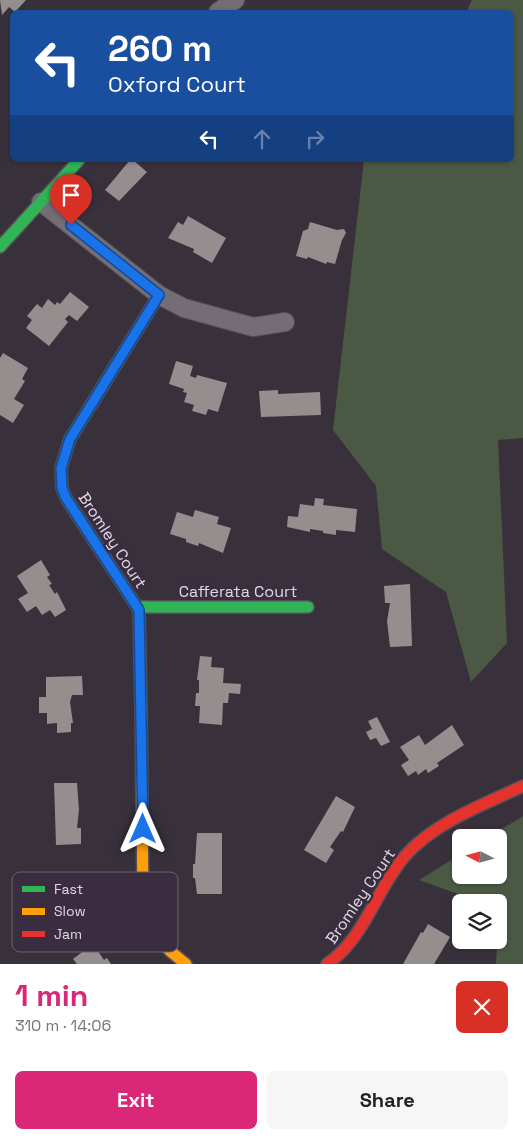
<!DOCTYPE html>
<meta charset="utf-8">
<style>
:root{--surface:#fff;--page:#f6f6f6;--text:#222;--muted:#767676;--accent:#db2777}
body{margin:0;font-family:"Space Grotesk",sans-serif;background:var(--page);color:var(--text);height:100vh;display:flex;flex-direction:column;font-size:19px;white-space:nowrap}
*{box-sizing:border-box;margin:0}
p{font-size:16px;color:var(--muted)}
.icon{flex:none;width:28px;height:28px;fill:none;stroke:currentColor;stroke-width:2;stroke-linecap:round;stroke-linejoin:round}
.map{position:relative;height:964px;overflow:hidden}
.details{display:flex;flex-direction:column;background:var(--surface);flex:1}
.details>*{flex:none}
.hud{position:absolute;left:10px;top:10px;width:504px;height:152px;border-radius:8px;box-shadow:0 1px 4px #0004;background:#1a4fa0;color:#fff;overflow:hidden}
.needle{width:32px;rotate:276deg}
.controls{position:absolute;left:452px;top:829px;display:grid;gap:10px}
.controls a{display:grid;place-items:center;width:55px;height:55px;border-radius:8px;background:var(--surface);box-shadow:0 1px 4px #0004;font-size:25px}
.pin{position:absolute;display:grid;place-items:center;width:42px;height:42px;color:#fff;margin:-51px -21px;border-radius:50% 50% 50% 0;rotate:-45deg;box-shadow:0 0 5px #0007}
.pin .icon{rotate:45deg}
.me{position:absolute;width:55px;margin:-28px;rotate:0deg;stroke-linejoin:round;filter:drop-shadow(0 0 4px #0008)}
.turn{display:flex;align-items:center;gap:18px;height:105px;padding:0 15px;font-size:22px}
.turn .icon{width:65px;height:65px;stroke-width:2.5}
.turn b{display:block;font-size:35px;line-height:42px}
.lanes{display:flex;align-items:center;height:48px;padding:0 15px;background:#0003;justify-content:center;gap:25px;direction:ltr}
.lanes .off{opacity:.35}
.round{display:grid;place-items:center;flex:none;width:52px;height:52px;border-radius:8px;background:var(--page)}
.head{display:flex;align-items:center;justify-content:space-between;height:85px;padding:0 15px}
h1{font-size:30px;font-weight:800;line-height:38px;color:var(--accent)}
.cta{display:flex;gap:10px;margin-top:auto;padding:10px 15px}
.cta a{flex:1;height:58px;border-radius:8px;background:var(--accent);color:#fff;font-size:20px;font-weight:800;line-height:58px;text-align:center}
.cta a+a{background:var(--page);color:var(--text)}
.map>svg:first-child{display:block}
.green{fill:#4b5944}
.building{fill:#948e8f}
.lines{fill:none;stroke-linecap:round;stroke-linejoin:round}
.street-casing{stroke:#564f58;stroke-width:20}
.fast-casing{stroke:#564f58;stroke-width:14}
.slow-casing{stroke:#564f58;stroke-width:14}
.jam-casing{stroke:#564f58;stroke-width:14}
.street{stroke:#746d76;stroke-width:18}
.fast{stroke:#30b455;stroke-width:11}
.slow{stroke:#ff9f0a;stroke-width:11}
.jam{stroke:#e5322d;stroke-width:11}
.route-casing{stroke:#114b97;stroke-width:12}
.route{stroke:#1a73e8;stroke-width:9}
.labels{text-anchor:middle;stroke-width:5;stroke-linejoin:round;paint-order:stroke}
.street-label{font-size:16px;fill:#e0d8e3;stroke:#3a2d3f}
.key{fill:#3a2d3f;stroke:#6c6070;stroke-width:1}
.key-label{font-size:14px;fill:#e0d8e3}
</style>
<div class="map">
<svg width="523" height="964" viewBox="0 0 523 964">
<rect width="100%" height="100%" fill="#38313b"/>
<g class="green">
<path d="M472,0H523V438L498,440L507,643L471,682L446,592L382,549L376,486L333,430L364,160H511V12H466Z"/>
<path d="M523,816V964H496L499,902H480L419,880L461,854V875H499V838L489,837Z"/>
</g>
<g class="building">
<path d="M0,0H26L15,12L9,7L2,15Z"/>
<path d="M130,160H133L147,172L119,201L105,190Z"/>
<path d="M188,216L226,238L212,263L193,252L194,249L168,238L178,222L183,225Z"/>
<path d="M310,222L337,230L344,229L346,233L342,240L335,264L327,262L326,264L308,257L307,259L296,256L303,231L308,229Z"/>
<path d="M70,292L89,307L77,321L69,315L65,319L68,322L49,346L26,328L32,320L27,316L37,304L42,308L48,299L55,305L57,302L60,304Z"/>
<path d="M3,353L28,368L22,379L25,381L14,399L24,405L13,423L0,415V358Z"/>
<path d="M176,361L193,366L190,376L196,378L197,375L227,383L218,412L208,409L206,415L192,411L194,405L184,402L187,393L183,392L184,389L169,384Z"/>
<path d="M278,390V394L320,392L321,415L261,417L259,391Z"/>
<path d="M315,498L324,499L323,505L357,509L355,532L336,530V535L323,533V531L310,529V532L287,527L288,516L298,517L300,504L314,506Z"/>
<path d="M195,510L219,517L217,524L231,528L223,553L199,543L198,546L186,542V539L170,534L177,512L193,517Z"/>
<path d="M41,560L50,575L47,577L52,584L49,585L55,594L57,592L66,610L55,617L50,610L42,615L36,606L27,612L18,599L28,593L17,576Z"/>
<path d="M410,584L412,646L390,647L387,621L390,603H385L384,586Z"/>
<path d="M200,656L212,657L211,667L224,668L223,683L241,684L240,694L229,693L228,703H223L222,725L199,723L200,706H195L196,693H199V680H197Z"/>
<path d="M82,676L83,695H72L70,702L73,723H71V732L57,733V723L47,724V713H39V697H46V677Z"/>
<path d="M377,717L390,742L381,746L376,738L370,740L366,732L372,729L368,721Z"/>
<path d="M452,725L464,745L437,763L439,766L428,773L426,769L418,775L416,771L408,776L401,765L409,760L400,747L419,735L425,745Z"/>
<path d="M54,783H77L79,810L77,828H81V844L56,845Z"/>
<path d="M336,796L355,807L343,832L341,831L330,847L334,850L326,863L304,850Z"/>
<path d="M197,833H222V894H197L195,878H193V864H195Z"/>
<path d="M428,924L450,937L434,964H403L421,932L423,933Z"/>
<path d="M93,944L104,960L107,958L111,964H77L73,959Z"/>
</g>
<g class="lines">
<defs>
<g id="street">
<path d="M218,12L235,0"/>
<path d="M41,202L159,295L184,308L253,327L285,322"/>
</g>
<g id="fast">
<path d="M0,247L79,160"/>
<path d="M137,607H308"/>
<path d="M141,705L139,610L66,498L62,488L61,468L70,439L159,295"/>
</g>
<path id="slow" d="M141,705L143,899L157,936L170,951L186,964"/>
<path id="jam" d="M327,964C366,937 375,891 405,856C435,822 483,805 523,786"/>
</defs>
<use href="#street" class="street-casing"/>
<use href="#fast" class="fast-casing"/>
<use href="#slow" class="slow-casing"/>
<use href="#jam" class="jam-casing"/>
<use href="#street" class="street"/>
<use href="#fast" class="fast"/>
<use href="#slow" class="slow"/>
<use href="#jam" class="jam"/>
</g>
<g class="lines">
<defs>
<path id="route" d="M71,225L159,295L70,439L61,468L62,488L66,498L139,610L143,829"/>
</defs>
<use href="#route" class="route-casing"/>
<use href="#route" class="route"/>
</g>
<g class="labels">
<g class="street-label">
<text transform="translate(113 540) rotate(57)" y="6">Bromley Court</text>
<text x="238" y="597">Cafferata Court</text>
<text transform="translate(360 896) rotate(-56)" y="6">Bromley Court</text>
</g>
</g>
<rect x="12" y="872" width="166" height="80" rx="8" class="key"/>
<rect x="22" y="886" width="23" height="6" fill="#30b455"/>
<rect x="22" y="908" width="23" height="7" fill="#ff9f0a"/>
<rect x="22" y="931" width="23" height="6" fill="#e5322d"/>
<g class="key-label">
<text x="54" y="894">Fast</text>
<text x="54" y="916">Slow</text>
<text x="54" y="939">Jam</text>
</g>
</svg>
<div class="controls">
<a><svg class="needle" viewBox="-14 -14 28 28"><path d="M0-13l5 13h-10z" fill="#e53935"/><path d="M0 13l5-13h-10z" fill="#767676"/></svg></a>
<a><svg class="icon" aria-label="layers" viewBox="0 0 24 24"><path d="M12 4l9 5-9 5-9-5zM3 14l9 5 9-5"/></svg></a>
</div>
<div class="pin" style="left:71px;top:225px;background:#d93025"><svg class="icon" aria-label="arrive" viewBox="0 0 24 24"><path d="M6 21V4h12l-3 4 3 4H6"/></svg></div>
<svg class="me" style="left:143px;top:829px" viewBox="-20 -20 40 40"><path d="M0-17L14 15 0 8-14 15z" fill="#1a73e8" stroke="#fff" stroke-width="4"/></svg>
<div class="hud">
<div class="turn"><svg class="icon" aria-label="left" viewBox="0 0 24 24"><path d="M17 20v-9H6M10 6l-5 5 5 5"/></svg><div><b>260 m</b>Oxford Court</div></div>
<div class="lanes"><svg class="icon" aria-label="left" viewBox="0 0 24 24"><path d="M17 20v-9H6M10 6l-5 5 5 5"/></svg><svg class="icon off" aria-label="ahead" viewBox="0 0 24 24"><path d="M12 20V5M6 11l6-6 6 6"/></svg><svg class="icon off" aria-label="right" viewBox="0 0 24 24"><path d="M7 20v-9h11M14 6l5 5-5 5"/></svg></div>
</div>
</div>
<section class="details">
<div class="head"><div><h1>1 min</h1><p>310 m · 14:06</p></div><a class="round" style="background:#d93025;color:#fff"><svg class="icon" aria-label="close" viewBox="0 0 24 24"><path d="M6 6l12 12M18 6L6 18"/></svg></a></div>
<div class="cta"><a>Exit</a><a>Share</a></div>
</section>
